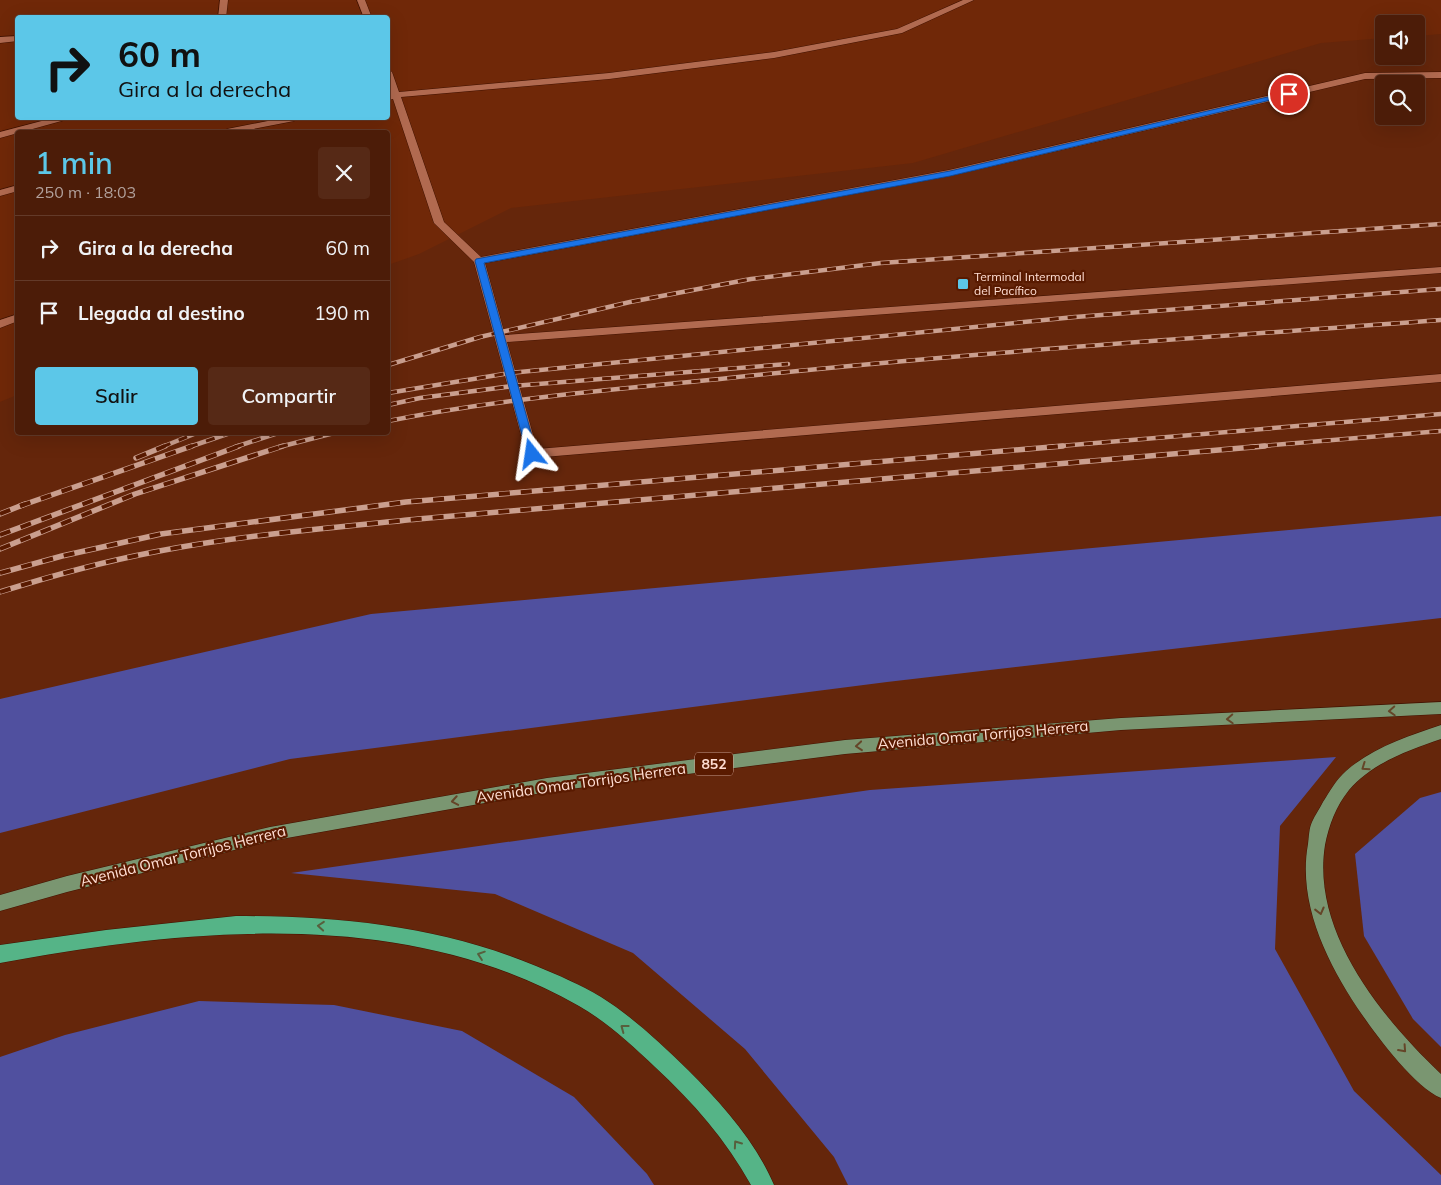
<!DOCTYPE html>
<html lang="es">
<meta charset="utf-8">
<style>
:root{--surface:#4c1c08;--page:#562916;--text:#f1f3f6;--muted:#b2a19c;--line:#633a29;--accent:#5cc7e8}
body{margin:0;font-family:Mulish,sans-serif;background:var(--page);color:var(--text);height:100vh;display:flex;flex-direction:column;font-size:19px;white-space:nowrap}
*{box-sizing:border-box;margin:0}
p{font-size:16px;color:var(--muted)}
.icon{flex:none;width:28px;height:28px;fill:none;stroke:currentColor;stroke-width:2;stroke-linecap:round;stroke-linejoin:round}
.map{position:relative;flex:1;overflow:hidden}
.details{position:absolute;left:15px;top:130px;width:375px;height:305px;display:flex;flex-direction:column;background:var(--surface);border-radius:5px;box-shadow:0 5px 20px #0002,0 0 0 1px var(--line)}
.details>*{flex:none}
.guide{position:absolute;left:15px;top:15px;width:375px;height:105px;border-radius:5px;box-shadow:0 5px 20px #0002,0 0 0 1px var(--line);background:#5cc7e8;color:#111;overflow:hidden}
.fabs{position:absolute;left:1375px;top:15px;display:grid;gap:10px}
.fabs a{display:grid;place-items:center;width:50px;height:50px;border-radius:5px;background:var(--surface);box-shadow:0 5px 20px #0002,0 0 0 1px var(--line);font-size:25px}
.pin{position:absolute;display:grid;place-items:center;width:42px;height:42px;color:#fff;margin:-21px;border:2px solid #fff;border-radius:50%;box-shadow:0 1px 5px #0007}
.me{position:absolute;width:55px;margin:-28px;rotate:345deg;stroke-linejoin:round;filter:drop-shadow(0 0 4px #0008)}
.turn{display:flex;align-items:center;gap:18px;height:105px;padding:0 20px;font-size:22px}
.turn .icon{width:65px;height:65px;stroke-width:2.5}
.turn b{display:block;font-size:35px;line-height:42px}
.round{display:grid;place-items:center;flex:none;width:52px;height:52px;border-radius:5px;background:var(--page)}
.head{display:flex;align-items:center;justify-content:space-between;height:85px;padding:0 20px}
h1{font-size:30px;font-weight:600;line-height:38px;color:var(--accent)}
.primary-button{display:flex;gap:10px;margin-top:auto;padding:10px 20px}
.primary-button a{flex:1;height:58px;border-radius:5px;background:var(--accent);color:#111;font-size:20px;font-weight:600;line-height:58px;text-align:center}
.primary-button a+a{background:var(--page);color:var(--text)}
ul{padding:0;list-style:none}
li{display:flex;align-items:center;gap:15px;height:65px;padding:0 20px;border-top:1px solid var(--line)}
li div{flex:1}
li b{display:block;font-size:19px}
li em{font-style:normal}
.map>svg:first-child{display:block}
.built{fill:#702808;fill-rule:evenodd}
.green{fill:#50509f}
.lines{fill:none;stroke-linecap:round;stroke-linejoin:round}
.lane-casing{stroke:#411200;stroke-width:1}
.primary-casing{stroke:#411200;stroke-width:1}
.highway-casing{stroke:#411200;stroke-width:1}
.lane{fill:#b16a50;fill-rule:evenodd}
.primary{fill:#7a9671;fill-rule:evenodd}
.highway{fill:#55b487;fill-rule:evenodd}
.rail-far1-casing{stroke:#ca9f8f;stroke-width:4.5}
.rail-casing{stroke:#ca9f8f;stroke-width:5.5}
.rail-far1{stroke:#591a00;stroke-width:3;stroke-dasharray:9;stroke-linecap:butt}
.rail{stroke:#591a00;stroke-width:4;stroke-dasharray:11;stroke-linecap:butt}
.oneway{stroke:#654528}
.oneway2{stroke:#575f3d}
.route{fill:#1a73e8;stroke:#114b97}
.poi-dot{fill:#5cc7e8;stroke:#591a00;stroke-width:2}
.labels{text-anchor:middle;stroke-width:4.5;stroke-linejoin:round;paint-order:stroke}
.far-poi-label{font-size:12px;fill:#ffded3;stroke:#591a00;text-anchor:start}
.shield{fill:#591a00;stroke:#cda394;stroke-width:1}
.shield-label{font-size:14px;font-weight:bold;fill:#ffded3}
.street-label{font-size:15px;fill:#ffded3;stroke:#591a00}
</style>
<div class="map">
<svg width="1441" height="1185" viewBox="0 0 1441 1185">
<rect width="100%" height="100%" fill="#65260b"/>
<path class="built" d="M0,0H1441V34L1416,36V24H1384V38L1321,43L913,163L511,208L419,254L388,265V132H18L17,395L0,402ZM18,18H388V118H18Z"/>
<g class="green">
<path d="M1441,516V618L887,682L290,759L0,833V699L371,614Z"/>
<path d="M1336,757L1280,826L1275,949L1354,1091L1441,1175V1185H848L834,1157L745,1049L633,953L495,894L291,873L870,790Z"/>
<path d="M1441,792V1047L1413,1019L1364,936L1355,854L1420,798Z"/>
<path d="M199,1001L334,1005L462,1031L574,1097L647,1174L654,1185H0V1057L65,1035Z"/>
</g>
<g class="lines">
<defs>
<g id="lane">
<path d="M220,0H228L226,18H218Z"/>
<path d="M357,0H365L372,18H364Z"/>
<path d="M963,0H974L902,33L774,58L609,79L401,97L444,222L481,257L949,170L1365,73L1441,72V78L1365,79L949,176L485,263L505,335L1441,267V273L507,342L537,449L1441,374V382L532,458L527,457L474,262L434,223L393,99L388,100V94H391L388,84V69L392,72L399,92L609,73L774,52L897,29Z"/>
<path d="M18,36V41L0,43V37Z"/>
<path d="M53,118H67L65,120L0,138V132Z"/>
<path d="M283,118H299L294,121L238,132H222L227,129Z"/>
<path d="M18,185V191L0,196V190Z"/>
<path d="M18,314V321L0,328V320Z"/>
</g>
<g id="primary">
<path d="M1441,702V714L1121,730L845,754L547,792L270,841L67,892L0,911V895L67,876L270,827L547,778L845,740L1121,718Z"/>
<path d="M1441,725V739C1409,750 1372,763 1349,790C1336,806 1329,825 1325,845C1311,932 1382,1018 1441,1074V1098C1416,1088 1379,1039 1363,1016C1329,967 1297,905 1308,844C1309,837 1309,828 1312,822C1315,815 1320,808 1323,802C1330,791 1336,780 1346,771C1372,748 1408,736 1441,725Z"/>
</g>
<path id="highway" d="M236,916C339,916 440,926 536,966C558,975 581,985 601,997C633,1017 661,1044 688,1070C721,1103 756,1142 774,1185H751C726,1140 693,1102 655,1067C632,1045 607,1022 579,1006C404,906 190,928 0,963V945L106,930Z"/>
</defs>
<use href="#lane" class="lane-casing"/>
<use href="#primary" class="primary-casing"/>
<use href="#highway" class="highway-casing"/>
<use href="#lane" class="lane"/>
<use href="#primary" class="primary"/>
<use href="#highway" class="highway"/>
<defs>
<g id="rail-far1">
<path d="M388,365L480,337L630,302L751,279L881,263L1441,224"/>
<path d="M388,393L510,373L1075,317L1441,289"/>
<path d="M388,405L420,398L513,386L788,364"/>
<path d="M388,421C498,399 609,390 720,379C960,353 1201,338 1441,320"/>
<path d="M162,447L199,432"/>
<path d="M189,447L233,432"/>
<path d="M235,447L281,432"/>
<path d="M279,447L338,432"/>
<path d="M1048,447L1441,414"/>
<path d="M1250,447L1441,431"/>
</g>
<g id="rail">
<path d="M136,458L165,446"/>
<path d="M20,506L192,446"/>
<path d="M0,514L25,504"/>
<path d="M0,535L239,446"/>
<path d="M0,549L135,494L283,446"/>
<path d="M0,573L62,556L161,534L406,502L1063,446"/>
<path d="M0,592C51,576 102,562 154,552C241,535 330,528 418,519L1265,446"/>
</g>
</defs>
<use href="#rail-far1" class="rail-far1-casing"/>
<use href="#rail" class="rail-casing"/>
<use href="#rail-far1" class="rail-far1"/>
<use href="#rail" class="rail"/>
</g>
<defs><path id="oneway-chevron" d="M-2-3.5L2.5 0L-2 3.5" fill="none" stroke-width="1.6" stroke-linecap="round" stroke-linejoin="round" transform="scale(1.25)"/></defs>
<g class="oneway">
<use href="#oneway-chevron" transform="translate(1392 711) rotate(177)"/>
<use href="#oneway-chevron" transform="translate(1230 719) rotate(177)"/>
<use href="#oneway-chevron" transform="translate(859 746) rotate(175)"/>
<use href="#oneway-chevron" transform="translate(1365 767) rotate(145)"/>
<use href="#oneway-chevron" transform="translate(455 801) rotate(170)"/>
<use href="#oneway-chevron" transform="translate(1320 911) rotate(76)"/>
<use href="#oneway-chevron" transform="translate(1403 1049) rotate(48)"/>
</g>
<g class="oneway2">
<use href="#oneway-chevron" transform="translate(321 926) rotate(-175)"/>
<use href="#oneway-chevron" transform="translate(481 955) rotate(-161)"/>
<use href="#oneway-chevron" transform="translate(624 1028) rotate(-143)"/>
<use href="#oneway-chevron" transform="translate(737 1144) rotate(-125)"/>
</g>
<path class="route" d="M1289,92H1292V95L950,176L484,263L537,454L532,457L527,454L475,261L476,259L950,171Z"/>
<rect class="poi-dot" x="957" y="278" width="12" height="12" rx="2.5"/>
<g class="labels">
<g class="far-poi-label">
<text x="974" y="281">Terminal Intermodal<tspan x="974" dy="14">del Pacífico</tspan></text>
</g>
<rect class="shield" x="695" y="752.5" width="38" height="23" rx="4"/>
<g class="shield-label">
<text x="714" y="769">852</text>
</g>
<g class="street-label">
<text transform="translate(983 735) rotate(-5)" y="5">Avenida Omar Torrijos Herrera</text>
<text transform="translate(581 783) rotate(-8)" y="5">Avenida Omar Torrijos Herrera</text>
<text transform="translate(183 856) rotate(-14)" y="5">Avenida Omar Torrijos Herrera</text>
</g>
</g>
</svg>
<div class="fabs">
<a><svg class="icon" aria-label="sound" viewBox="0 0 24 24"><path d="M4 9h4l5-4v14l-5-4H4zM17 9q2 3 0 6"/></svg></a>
<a><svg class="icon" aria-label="search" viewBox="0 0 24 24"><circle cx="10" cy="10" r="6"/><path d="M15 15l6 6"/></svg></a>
</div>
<div class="pin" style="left:1289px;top:94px;background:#d93025"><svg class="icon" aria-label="arrive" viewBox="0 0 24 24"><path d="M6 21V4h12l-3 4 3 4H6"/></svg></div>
<svg class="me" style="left:532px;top:454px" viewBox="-20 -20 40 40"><path d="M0-17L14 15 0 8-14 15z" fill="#1a73e8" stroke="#fff" stroke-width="4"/></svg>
<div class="guide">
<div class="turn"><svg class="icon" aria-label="right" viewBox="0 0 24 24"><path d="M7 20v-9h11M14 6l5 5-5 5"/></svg><div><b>60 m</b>Gira a la derecha</div></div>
</div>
<section class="details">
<div class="head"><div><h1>1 min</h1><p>250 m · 18:03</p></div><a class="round"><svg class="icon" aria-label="close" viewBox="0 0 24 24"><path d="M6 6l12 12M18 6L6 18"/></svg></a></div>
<ul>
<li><svg class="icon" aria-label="right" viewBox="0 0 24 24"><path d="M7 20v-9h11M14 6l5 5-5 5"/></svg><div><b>Gira a la derecha</b></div><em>60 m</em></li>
<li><svg class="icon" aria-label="arrive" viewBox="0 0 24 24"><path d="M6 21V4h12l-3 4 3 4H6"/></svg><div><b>Llegada al destino</b></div><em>190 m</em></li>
</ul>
<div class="primary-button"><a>Salir</a><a>Compartir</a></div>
</section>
</div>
